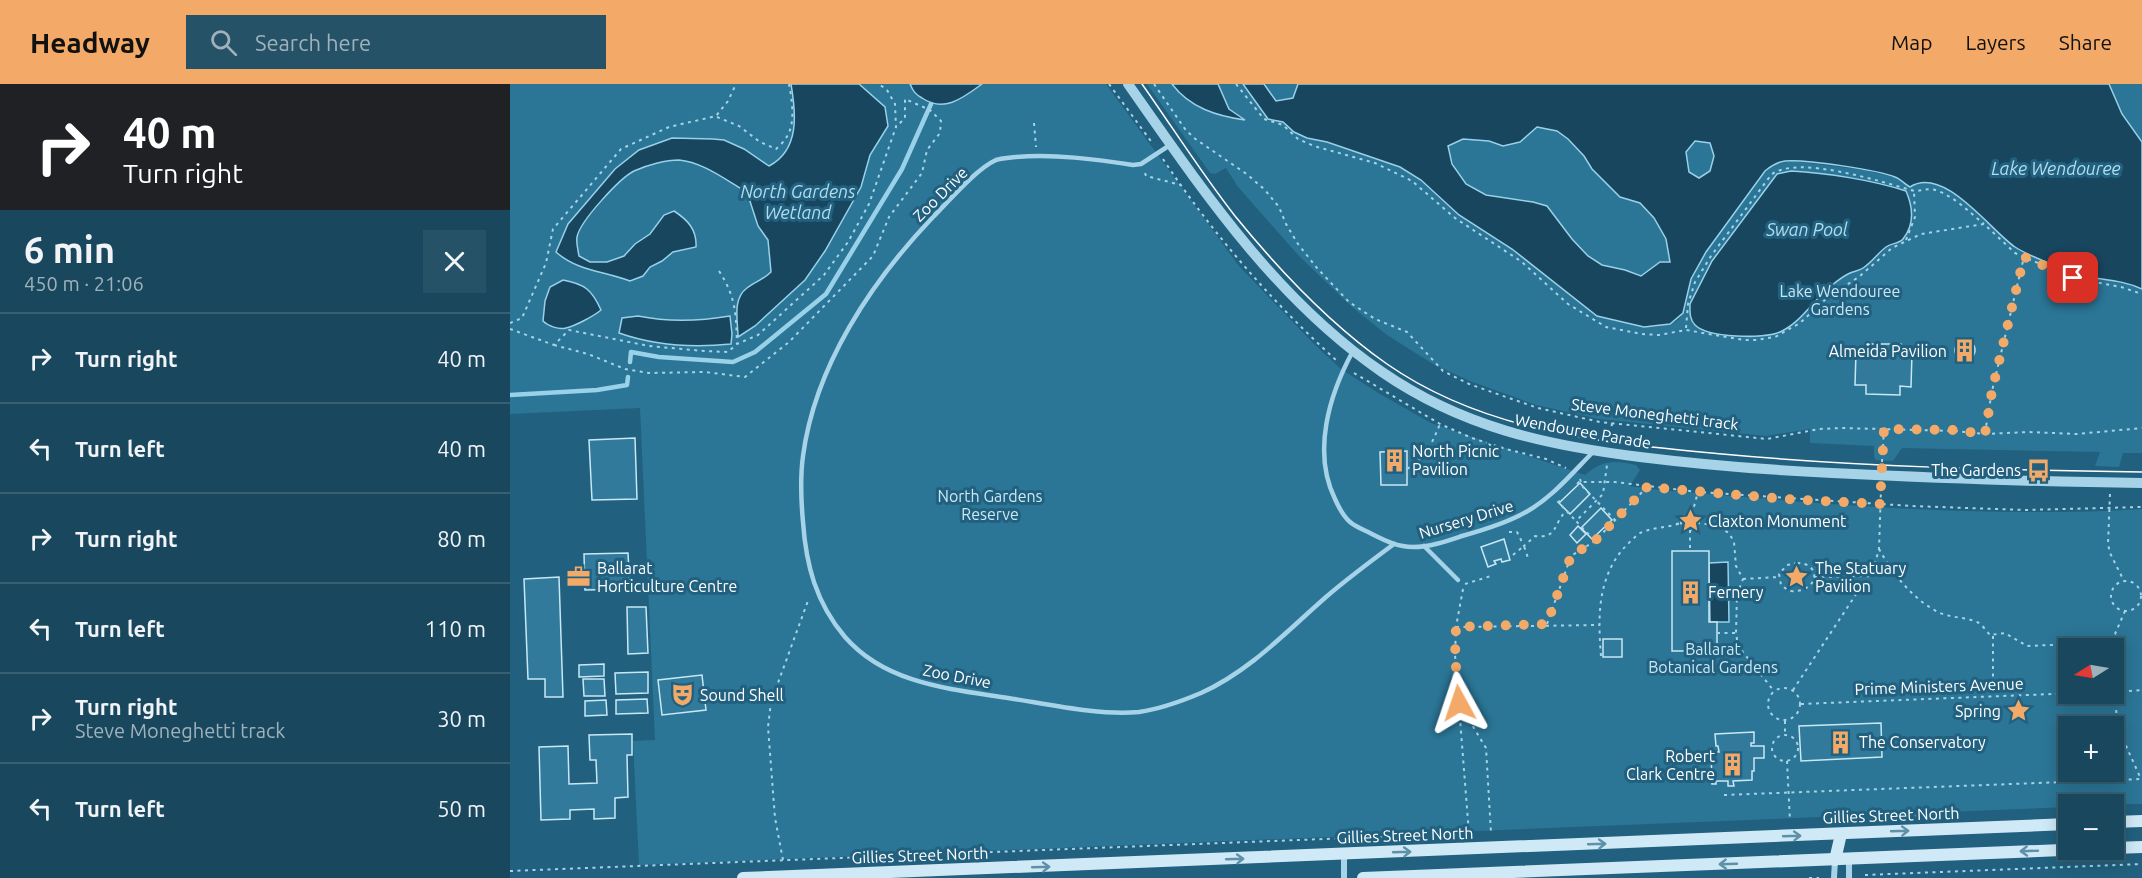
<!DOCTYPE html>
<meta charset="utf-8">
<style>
:root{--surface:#19485e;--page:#265267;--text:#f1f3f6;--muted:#9fb2bc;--line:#376073;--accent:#f3a967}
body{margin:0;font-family:Ubuntu,sans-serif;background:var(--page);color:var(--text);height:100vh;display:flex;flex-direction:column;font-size:22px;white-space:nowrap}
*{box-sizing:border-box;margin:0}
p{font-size:20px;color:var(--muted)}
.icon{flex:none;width:33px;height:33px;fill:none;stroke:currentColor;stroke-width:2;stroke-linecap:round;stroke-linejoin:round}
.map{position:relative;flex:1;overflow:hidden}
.drawer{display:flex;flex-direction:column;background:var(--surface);width:510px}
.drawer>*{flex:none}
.banner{background:#202124;color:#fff;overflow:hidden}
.needle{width:39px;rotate:259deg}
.fabs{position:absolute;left:1548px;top:554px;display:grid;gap:12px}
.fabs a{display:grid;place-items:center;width:66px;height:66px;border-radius:0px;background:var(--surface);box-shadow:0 3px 15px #0003,0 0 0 2px var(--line);font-size:30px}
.pin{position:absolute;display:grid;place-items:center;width:51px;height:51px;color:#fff;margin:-26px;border-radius:12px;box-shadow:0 3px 9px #0006}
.me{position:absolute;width:66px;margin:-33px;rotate:355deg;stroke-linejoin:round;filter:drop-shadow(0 0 4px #0008)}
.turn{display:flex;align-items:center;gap:21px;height:126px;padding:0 24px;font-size:27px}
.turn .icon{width:78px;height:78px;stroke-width:2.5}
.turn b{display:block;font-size:42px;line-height:51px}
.round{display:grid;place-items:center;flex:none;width:63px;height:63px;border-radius:0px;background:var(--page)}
.headline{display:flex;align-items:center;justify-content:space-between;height:102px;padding:0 24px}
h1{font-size:36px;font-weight:700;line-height:45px}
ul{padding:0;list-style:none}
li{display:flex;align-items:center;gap:18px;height:90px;padding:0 24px;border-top:2px solid var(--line)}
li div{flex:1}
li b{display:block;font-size:22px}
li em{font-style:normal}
header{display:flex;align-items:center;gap:36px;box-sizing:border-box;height:84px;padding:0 30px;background:var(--accent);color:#111}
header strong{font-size:28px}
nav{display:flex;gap:33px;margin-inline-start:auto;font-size:21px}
.search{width:420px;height:54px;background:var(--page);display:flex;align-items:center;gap:15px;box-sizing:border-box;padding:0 21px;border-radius:0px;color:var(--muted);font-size:22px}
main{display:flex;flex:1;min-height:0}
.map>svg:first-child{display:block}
.green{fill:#2b7596;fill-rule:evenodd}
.water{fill:#17465e;stroke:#99d1e8;stroke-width:1.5;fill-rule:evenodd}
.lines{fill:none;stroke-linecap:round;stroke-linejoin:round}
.stream{stroke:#99d1e8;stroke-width:4.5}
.building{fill:#317a9b;stroke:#c9e8f5;stroke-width:1.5}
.path{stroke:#a6d3e7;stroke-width:2;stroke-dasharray:3 4.5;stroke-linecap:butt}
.service{stroke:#a6d3e7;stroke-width:4.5}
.minor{stroke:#a6d3e7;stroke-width:6}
.tertiary{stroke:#a6d3e7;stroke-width:10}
.secondary{stroke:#d0e9f6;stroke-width:12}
.tram{stroke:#fff;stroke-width:1.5}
.oneway{stroke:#5e90a8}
.route{stroke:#f3a967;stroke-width:10;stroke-dasharray:0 18}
.labels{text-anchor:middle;stroke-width:6;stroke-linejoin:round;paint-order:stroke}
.street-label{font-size:16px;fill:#fff;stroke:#21607e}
.park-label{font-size:16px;fill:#c9e8f5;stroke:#21607e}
.poi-label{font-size:16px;fill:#fff;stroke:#21607e;text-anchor:start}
.water-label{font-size:18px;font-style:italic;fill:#b1dcee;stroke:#21607e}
</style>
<header>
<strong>Headway</strong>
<div class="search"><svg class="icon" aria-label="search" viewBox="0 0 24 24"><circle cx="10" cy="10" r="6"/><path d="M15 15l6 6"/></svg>Search here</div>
<nav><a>Map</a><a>Layers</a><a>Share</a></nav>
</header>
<main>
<section class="drawer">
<div class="banner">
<div class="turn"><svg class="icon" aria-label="right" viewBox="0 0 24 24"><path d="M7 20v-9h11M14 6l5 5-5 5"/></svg><div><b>40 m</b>Turn right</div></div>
</div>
<div class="headline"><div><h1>6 min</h1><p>450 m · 21:06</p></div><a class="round"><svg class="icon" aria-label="close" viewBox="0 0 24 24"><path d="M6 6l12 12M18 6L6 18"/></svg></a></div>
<ul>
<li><svg class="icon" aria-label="right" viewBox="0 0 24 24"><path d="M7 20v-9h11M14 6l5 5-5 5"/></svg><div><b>Turn right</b></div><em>40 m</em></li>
<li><svg class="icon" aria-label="left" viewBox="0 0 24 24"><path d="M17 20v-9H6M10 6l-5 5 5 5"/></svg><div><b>Turn left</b></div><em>40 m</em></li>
<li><svg class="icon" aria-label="right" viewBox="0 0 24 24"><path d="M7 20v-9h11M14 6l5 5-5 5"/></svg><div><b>Turn right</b></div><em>80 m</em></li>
<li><svg class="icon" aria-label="left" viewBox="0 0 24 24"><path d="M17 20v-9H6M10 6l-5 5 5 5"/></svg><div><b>Turn left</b></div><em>110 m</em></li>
<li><svg class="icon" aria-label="right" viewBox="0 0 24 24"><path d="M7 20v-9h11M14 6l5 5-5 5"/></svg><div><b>Turn right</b><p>Steve Moneghetti track</p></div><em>30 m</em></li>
<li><svg class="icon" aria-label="left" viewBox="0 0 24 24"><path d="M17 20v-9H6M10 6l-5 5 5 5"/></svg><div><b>Turn left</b></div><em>50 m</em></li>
</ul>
</section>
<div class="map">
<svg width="1632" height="794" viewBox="0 0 1632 794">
<rect width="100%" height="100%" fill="#21607e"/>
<g class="green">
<path d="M0,0H596L729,182L803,259L831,285L870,310L921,339L1075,391C1092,376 1104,376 1126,381L1130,386L1120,402L1139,405C1303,419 1468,435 1632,425V720H1558V723L129,781L123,657L145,656L130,324L0,330ZM1558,564H1604V609H1558ZM1558,642H1604V687H1558Z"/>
<path d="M637,0H733L750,23L752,30L761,36L773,38L797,54L817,58L890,83L911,96L949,131L1002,165L1087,232L1134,243H1146L1165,238L1169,235L1175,226L1181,195L1196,168L1250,93L1263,81L1282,77L1354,86L1388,94L1400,103C1434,81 1480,146 1505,163C1517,171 1559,188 1574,192C1593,196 1614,196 1632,205V369H1613L1609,383L1585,382L1590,368L1392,364L1383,377L1366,376L1364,373V362L1300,359V345L1256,352L1089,335L1026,321L960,297L923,280L877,251L842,223L789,172L728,103L716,84L705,90L700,89Z"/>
<path d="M754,0H788L783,14L766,17Z"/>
<path d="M1599,0H1632V58L1612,30Z"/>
<path d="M1027,43L1047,47L1058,55L1074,72L1082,85L1110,113L1130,119L1144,134L1156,155L1160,178H1150L1131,192C1114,185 1094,184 1080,173C1059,157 1049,132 1024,119C1018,115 1009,116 1002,115C964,110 947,100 938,62L953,55L979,57L994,62L1010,58Z"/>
<path d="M1185,57L1200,58L1204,72L1200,87L1189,94L1179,88L1176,67Z"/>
</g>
<g class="water">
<path d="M281,0H349L375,23L378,42L360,71L351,103L315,167L295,196L245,242L228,253C228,237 222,215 237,204C245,198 254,195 261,188L258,156L248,142L237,108C217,97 193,78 169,76C156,76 137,81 124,87C110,94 70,137 67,153C66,159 68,166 69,172L80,178H97L114,172L125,160L140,150L154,131L164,127C178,136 187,146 186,163L163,168L152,177L140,183L133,192L120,197C94,187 67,187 46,168L58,140L105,85L129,66L162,54L203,55L214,56L234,65L259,82C290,66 286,29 281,0Z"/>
<path d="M400,0H472C453,14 434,29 412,14C405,10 403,7 400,0Z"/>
<path d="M662,0H708L719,25L735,36C707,32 680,24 662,0Z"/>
<path d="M733,0H754L766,17L783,14L788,0H1599L1612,30L1632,58V205C1613,196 1593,196 1574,192C1559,188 1517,171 1505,163C1480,146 1434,81 1400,103C1394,100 1391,95 1385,93C1368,86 1295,75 1275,77C1267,78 1261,82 1255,87L1196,168L1181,195L1173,229L1160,240L1134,243L1087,232L1002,165L949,131L911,96L890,83L817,58L797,54L784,48L773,38L758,35ZM1027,43L1047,47L1058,55L1074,72L1082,85L1110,113L1130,119L1144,134L1156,155L1160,178H1150L1131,192L1115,186L1092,181L1078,172L1062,155L1037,122L1023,118L976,111L956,100L942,80L938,62L953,55L979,57L993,62L1010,58ZM1185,57L1200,59L1204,72L1200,87L1189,94L1179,88L1176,68Z"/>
<path d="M1281,87C1317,89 1362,96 1396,107C1403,123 1405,140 1393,155C1389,160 1381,159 1376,163C1368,169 1362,178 1353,184C1349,187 1344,187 1340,189C1333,192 1327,197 1321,202C1303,216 1292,238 1270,248C1254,255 1198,254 1185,241C1179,235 1180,227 1180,220L1202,177L1267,90Z"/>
<path d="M53,196C75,200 82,206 91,226C84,232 65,242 56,244C49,246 38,242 33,237L35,217L40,203Z"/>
<path d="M128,232C158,238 190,237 220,232L222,250L221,260C182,264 146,262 109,249L112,234Z"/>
<path d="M1218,478L1219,538H1200L1199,479Z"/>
</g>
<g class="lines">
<g class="stream">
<path d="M120,278L121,268L149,273L223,278L245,268L316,210L392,85L421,20"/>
<path d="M0,311L87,306L117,301L118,293"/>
</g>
</g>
<g class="building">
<circle cx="1455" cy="266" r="10"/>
<path d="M1357,260H1391V269H1402L1401,303L1390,302V311L1356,310V301H1345L1346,268H1357Z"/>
<path d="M125,354L127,415L82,416L79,356Z"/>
<path d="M897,367V401H871L870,368Z"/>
<path d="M1070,399L1080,410L1060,430L1049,419Z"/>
<path d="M1091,424L1102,436L1082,455L1071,444Z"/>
<path d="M1068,442L1076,450L1067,459L1060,451Z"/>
<path d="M994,455L1000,476L992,478L991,475L984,477L986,480L978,483L971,463Z"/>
<path d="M1162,467H1199V538H1207V567H1162Z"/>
<path d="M118,469L120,505L75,506L74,470Z"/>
<path d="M49,493L53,613H35V595H18L14,495Z"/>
<path d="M117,523H136L138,569L118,570Z"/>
<rect x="1093" y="555" width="19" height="18"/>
<path d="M94,580V592L69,593V581Z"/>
<path d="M138,588V609L106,610L105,589Z"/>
<path d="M192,591L196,626L152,631L148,596Z"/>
<path d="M73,595H94L95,612H74Z"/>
<path d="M137,615L138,629L106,630V616Z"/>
<path d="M96,616L97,631L75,632V617Z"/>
<path d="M1371,639L1372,673L1291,677L1289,642Z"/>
<path d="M1244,648V659H1241V662H1254V674H1244V687H1242V696L1223,697L1224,702H1218V697H1206V700H1202L1201,668H1209L1208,662H1206L1205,650Z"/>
<path d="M122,650V671H117L118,713L105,714V734L84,735V725L60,726V735L31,736L29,663L58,662L59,700L87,699L86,676H80L79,651Z"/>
</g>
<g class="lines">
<g class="path">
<path d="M599,0L643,60"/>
<path d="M644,0L675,45L684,54L738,91L755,106L769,123L776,140L788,160L807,184L839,218L865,235L897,248L933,287L959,300L996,313L1028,324L1090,338L1257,355L1309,345L1333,344L1444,347L1475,350L1519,348L1567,350L1632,344"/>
<path d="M726,0L754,35L773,41L788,55L804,62L865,79L902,97L945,134L1012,178L1058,220L1096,243L1132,250L1149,251L1176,246L1234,256H1245L1265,253L1290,239L1317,214L1350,192L1382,164L1411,150L1474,140L1505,169L1514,173L1563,194L1611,203L1632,210"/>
<path d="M207,33L229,42L250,58L266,65C269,62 274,58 276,54C286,40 282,16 279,0"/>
<path d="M524,39L526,63"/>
<path d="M653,75C702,149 761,217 827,277"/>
<path d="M635,89L636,92L671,101"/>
<path d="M1396,156L1405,133L1404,107"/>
<path d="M209,187C226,213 226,230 227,260"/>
<path d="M0,239L12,234L36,179L43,145L111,65L159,43L206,32L218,17L226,0"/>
<path d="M1176,244L1178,220L1185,198L1201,172L1261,91C1286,70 1372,98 1401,106C1410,109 1417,102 1428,107C1446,114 1459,128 1474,140"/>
<path d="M0,245L44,261L59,246L139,262L194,267L218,268L227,260L248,251L314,191L338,158L359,120L386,43L385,20L377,6L369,0"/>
<path d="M44,261L78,270L115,285L139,289L195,288L235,293L279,258L363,172L379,133L412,89L417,66L430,49L431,37L420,26L395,15V34L386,43"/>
<path d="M844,289L930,340L962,354L996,365L1036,375L1056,384"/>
<path d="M1475,349L1482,307L1514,173"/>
<path d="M1100,357L1102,339"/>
<path d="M1372,378L1374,345"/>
<path d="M897,385C916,374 922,359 930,340"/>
<path d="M1070,395L1072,402L1105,436"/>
<path d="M1067,400L1069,398H1105L1188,408L1401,422L1515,426L1632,423"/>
<path d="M1600,410L1598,460L1600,469L1614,497"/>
<path d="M1050,417L1048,418L1066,437"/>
<circle cx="1179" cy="438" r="8"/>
<path d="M1182,430L1188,408"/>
<path d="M1187,439L1204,441L1219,449L1224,458L1226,482L1233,495L1227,510L1226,549L1228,562L1264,607"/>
<path d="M1180,446V466"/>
<path d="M999,448H1007L1014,462L1025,452C1048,455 1043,440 1056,427"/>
<path d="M1084,456L1066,437L1093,410L1097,381"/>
<path d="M1369,465C1383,490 1403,516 1430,529C1442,534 1455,533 1467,538C1472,540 1476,547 1480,551L1495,549L1517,562L1588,559L1596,557L1605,550L1615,527"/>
<path d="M1003,471L1014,462L1019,477"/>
<path d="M1287,479C1313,479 1309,510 1279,507L1271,501L1269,490L1277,481Z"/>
<path d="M1304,493L1358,492"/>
<path d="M1233,495L1269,493"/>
<circle cx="1616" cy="512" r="15"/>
<path d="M955,500L981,492"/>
<path d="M953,505L946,543L945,571L959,750"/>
<path d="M1037,540L1061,472L1085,457L1137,403"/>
<path d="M946,543L1089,541"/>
<path d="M1207,549H1226"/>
<path d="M1483,552V612"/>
<path d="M1601,555L1603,564"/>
<path d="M1091,572C1088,534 1087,496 1113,465C1118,460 1124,453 1130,449C1143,443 1157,444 1171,439L1162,441"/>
<path d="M1604,581L1607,642L1631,695"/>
<path d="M948,600L959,636L976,664L981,749"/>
<circle cx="1274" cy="620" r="16"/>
<path d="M1283,606L1364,483L1369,465L1371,405"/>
<path d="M1604,608L1632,606"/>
<path d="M1291,620L1568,609"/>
<path d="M1275,637V651"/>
<circle cx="1275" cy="664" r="13"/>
<path d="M1277,677L1280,737"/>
<path d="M1214,711L1632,695"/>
<path d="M1322,735L1418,731"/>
<path d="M273,776L265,734L258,643L261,618L299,514"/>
<path d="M0,787L941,750"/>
<path d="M1355,791L1632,780"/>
<path d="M1299,794H1309"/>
</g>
<g class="service">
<path d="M660,61L631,80L623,81C584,75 545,70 506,73C499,74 492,74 486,76C466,85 439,117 423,133C361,198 305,282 293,372C290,394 291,416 293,438C296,481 306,519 335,553C376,600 440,605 498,614C537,620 590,632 629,628C650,625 672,617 691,609C740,587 777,547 816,513C838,494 861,477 884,460"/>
<path d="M843,267C819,311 802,368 825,415C829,424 833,432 840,438C846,443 854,446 860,449C874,456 887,463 903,463C920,463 937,457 952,452C974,446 997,439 1016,428C1043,413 1063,388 1084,367"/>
<path d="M914,462L948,496"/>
</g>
<g class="minor">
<path d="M834,794V770"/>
<path d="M1324,794L1325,776"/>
<path d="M1339,794V775"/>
</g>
<path class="tertiary" d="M618,0C691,104 765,215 872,288C952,343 1035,361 1130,373C1194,381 1258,386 1322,389C1425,394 1529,398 1632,399"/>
<g class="secondary">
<path d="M1604,738L1632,737"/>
<path d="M1604,764L1632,763"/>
<path d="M1325,776L1331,750"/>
<path d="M233,794L1558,740"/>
<path d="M853,794L1577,765"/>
</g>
<path class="tram" d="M632,0C663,44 692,90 725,132C769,186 820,240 877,280C976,349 1096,359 1212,370C1352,383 1492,386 1632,388"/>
</g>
<defs><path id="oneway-shaft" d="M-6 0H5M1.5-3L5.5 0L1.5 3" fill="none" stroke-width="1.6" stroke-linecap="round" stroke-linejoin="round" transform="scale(1.5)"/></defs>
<g class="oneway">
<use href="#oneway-shaft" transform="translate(1390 747) rotate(-2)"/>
<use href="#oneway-shaft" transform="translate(1282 752) rotate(-2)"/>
<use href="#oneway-shaft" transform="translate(1087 760) rotate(-2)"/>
<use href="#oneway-shaft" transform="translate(1519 767) rotate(178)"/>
<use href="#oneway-shaft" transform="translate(892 768) rotate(-2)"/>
<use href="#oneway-shaft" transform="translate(725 775) rotate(-2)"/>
<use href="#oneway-shaft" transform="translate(1218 780) rotate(178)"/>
<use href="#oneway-shaft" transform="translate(531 783) rotate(-2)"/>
</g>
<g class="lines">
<path class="route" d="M949,619L945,571L946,543L1037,540L1061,472L1085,457L1137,403L1275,415L1370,420L1374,345L1444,346L1475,350L1482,307L1514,173L1563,194"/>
</g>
<defs>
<symbol id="building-bare" viewBox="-9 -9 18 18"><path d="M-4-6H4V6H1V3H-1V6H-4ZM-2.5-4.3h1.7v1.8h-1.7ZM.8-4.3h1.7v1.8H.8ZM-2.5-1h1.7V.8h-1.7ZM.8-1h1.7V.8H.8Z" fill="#f3a967" stroke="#21607e" stroke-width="2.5" paint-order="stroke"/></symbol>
<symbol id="bus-bare" viewBox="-9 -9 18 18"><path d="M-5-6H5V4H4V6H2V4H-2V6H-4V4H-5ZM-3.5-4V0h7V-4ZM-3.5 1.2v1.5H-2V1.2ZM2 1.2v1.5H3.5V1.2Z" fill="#f3a967" stroke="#21607e" stroke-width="2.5" paint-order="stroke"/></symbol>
<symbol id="sight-bare" viewBox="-9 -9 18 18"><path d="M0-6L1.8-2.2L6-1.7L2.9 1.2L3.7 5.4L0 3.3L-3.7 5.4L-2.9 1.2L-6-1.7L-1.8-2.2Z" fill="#f3a967" stroke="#21607e" stroke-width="2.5" paint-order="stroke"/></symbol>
<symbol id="office-bare" viewBox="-9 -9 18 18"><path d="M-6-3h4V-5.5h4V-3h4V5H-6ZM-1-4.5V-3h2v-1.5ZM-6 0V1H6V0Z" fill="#f3a967" stroke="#21607e" stroke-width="2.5" paint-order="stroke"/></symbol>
<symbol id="theatre-bare" viewBox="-9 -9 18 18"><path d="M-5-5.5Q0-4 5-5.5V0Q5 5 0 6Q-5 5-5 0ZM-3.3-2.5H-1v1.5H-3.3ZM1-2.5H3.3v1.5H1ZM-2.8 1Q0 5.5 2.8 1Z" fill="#f3a967" stroke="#21607e" stroke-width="2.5" paint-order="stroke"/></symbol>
</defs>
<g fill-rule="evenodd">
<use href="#building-bare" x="1438" y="250" width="33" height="33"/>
<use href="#building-bare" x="868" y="360" width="33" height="33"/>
<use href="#bus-bare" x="1512" y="370" width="33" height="33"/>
<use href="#sight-bare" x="1164" y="420" width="33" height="33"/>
<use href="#office-bare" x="52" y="476" width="33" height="33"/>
<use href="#sight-bare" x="1270" y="476" width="33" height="33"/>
<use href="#building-bare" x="1164" y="492" width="33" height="33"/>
<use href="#theatre-bare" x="156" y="594" width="33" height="33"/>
<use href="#sight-bare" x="1492" y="610" width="33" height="33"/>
<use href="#building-bare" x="1314" y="642" width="33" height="33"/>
<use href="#building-bare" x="1206" y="664" width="33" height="33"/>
</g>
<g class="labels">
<g class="street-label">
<text transform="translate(430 110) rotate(-45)" y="6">Zoo Drive</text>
<text transform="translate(1145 330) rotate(7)" y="6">Steve Moneghetti track</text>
<text transform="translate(1073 347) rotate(10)" y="6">Wendouree Parade</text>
<text transform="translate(956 435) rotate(-17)" y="6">Nursery Drive</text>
<text transform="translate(447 592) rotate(11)" y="6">Zoo Drive</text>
<text transform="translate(1429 602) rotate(-2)" y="6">Prime Ministers Avenue</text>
<text transform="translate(1381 731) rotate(-2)" y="6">Gillies Street North</text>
<text transform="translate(895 751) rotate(-2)" y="6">Gillies Street North</text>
<text transform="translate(410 771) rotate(-2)" y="6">Gillies Street North</text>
</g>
<g class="park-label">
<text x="1330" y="213">Lake Wendouree<tspan x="1330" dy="18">Gardens</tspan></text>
<text x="480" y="418">North Gardens<tspan x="480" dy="18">Reserve</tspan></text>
<text x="1203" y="571">Ballarat<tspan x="1203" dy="18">Botanical Gardens</tspan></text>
</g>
<g class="poi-label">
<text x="1437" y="273" text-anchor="end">Almeida Pavilion</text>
<text x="902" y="373">North Picnic<tspan x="902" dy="18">Pavilion</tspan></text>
<text x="1511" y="392" text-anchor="end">The Gardens</text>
<text x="1198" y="443">Claxton Monument</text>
<text x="87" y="490">Ballarat<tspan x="87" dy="18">Horticulture Centre</tspan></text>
<text x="1305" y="490">The Statuary<tspan x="1305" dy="18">Pavilion</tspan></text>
<text x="1198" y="514">Fernery</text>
<text x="190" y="617">Sound Shell</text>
<text x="1491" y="633" text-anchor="end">Spring</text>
<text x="1349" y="664">The Conservatory</text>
<text x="1205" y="678" text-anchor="end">Robert<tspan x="1205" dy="18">Clark Centre</tspan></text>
</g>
<g class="water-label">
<text x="1546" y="91">Lake Wendouree</text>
<text x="288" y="114">North Gardens<tspan x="288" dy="21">Wetland</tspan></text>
<text x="1297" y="152">Swan Pool</text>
</g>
</g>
</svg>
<div class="fabs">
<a><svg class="needle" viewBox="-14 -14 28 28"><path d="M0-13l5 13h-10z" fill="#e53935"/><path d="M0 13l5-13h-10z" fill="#9fb2bc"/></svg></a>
<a>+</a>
<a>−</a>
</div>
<div class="pin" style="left:1563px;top:194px;background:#d93025"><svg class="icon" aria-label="arrive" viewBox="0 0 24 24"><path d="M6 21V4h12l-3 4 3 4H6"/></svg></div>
<svg class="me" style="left:949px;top:619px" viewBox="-20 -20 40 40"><path d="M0-17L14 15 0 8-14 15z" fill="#f3a967" stroke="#fff" stroke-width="4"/></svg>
</div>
</main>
